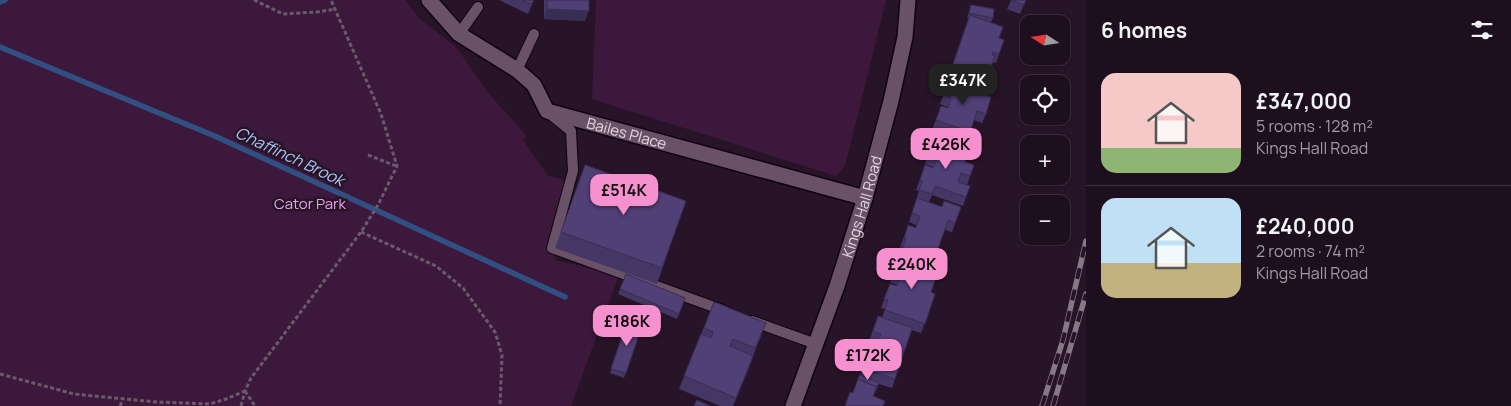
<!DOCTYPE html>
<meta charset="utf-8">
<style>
:root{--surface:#1e0f1e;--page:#2b1d2b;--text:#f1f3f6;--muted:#a19ca4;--line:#3c2f3c;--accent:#f690cf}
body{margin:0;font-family:Manrope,sans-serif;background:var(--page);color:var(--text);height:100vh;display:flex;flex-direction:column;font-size:19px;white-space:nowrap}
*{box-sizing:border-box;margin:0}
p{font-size:16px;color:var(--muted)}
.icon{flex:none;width:28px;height:28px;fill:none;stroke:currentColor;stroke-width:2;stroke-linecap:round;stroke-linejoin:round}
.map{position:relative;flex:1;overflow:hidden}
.sheet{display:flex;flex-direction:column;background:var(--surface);width:425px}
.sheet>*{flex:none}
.needle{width:32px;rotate:282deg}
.buttons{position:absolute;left:1020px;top:15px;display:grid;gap:10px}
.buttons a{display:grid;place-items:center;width:50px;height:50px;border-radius:10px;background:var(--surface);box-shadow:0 1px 4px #0004,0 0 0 1px var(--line);font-size:25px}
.price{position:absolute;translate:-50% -42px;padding:0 11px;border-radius:10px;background:var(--accent);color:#111;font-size:16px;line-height:32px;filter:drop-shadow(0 1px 2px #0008)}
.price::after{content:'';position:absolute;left:50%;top:30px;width:15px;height:11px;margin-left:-8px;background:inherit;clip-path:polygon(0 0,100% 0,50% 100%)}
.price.active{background:#222;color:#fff}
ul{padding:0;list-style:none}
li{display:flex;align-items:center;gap:15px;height:125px;padding:0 15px}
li+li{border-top:1px solid var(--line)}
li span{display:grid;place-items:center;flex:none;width:140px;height:100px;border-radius:15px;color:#555}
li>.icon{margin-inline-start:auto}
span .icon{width:60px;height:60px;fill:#fffc;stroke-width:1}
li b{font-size:21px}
h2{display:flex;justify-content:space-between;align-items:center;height:60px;padding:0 15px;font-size:21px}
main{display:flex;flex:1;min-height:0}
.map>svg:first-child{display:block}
.green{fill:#3d183d}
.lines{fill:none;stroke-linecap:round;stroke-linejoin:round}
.stream{stroke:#315081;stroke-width:5.5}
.service-casing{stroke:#100210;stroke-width:12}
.minor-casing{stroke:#100210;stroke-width:18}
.tertiary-casing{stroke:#100210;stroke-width:18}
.path{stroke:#6b5a6b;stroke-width:3;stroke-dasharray:4 2.5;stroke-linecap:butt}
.service{stroke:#695268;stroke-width:10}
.minor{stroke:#695268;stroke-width:15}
.tertiary{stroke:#695268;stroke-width:15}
.rail-casing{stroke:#887787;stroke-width:5.5}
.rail{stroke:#281428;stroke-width:4;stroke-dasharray:11;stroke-linecap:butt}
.wall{fill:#453765}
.shaded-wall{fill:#382d53}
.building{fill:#504076;stroke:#382d53}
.labels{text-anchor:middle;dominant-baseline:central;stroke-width:5;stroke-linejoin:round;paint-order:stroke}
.street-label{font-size:15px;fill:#e3d6e2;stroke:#281428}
.park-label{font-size:15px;fill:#e9a4e6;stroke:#281428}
.water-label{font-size:16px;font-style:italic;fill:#aac7f4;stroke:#281428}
</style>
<main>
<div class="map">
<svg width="1086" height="406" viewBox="0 0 1086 406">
<rect width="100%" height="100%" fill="#281428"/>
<!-- green -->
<path class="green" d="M 0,0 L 405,0 L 419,18 L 456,47 L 489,94 L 527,136 L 523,140 L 548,176 L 565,180 L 555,260 L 619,275 L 571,406 L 0,406 Z
M 596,0 L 886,0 L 845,166 L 836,176 L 592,99 Z"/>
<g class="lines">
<!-- stream -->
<path class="stream" d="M 0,2 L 5,0
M 0,47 L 217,137 L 565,297"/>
<!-- service casing -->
<g class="service-casing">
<path id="service" d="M 459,34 L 478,7
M 517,70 L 534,34
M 550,114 L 571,131 L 573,171 L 552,248 L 725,311
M 752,321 L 816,344"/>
</g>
<!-- minor casing -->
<g class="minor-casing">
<g id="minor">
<path id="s1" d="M 429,0 L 459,34 L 517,70 L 534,85 L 547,111 L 865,198"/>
</g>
</g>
<!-- tertiary casing -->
<g class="tertiary-casing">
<g id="tertiary">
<path id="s2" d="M 793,406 L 837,286 L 865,198 L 891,101 L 905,37 L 908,0"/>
</g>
</g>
<!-- path -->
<path class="path" d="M 254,0 L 283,14 L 317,12 L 336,9
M 368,155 L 396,166
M 361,232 L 436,266 L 463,288 L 495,332 L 502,355 L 500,406
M 0,374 L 74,394 L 156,402 L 210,404 L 226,399 L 245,391
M 245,391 L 255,406
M 120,406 L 123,399
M 241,406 L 245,391 L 251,378 L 361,232 L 378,205 L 397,166 L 381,114 L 331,0"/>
<!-- service -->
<use href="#service" class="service"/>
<!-- minor -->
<use href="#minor" class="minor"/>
<!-- tertiary -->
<use href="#tertiary" class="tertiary"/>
<!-- rail casing -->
<g class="rail-casing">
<path id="rail" d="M 1042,406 L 1063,340 L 1086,241
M 1053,406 L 1086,294"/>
</g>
<!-- rail -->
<use href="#rail" class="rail"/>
</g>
<!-- wall -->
<path class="wall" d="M 499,0 L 534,0 L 528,14 Z
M 544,0 L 589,0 L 585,21 L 544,19 Z
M 1011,0 L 1026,0 L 1020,14 L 1007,9 Z
M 971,5 L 993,18 L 991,22 L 999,38 L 1004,40 L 996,63 L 992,62 L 987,78 L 984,78 L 981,87 L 949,77 L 969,18 L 967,18 Z
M 949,80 L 983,94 L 986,114 L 982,123 L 974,120 L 967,142 L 932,130 L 941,106 L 948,108 L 948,107 L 940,104 Z
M 934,140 L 965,162 L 974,165 L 967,185 L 970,186 L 963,206 L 932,195 L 929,202 L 942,207 L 961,207 L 952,232 L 945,230 L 933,264 L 931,292 L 935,294 L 921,333 L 912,330 L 892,388 L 879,384 L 853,393 L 863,367 L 861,366 L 869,344 L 876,346 L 877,344 L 869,341 L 878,316 L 882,318 L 885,309 L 881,308 L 890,284 L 897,286 L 897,285 L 890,282 L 902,249 L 900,248 L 908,225 L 915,228 L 916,225 L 909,222 L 919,191 L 916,190 L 925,165 L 933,168 L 933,167 L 925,164 Z
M 585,165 L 686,201 L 657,284 L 555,248 Z
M 626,274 L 685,298 L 677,319 L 618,294 Z
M 714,302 L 761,336 L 733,406 L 720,406 L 679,389 Z
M 627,321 L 642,326 L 624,378 L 610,373 Z"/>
<!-- shaded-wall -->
<path class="shaded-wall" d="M 547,9 L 589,11 L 585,21 L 544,19 Z
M 753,356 L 749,369 L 733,406 L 736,398 Z"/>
<!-- building -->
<path class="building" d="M 522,0 L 533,0 L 531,4 Z
M 547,0 L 589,0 L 589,11 L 547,9 Z
M 1011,0 L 1026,0 L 1024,5 Z
M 971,5 L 994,9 L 993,18 L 969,13 Z
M 970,15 L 1003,27 L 999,38 L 1004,40 L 999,54 L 993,52 L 992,55 L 995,56 L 990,69 L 988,68 L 984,78 L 952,67 Z
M 949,80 L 984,92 L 983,94 L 991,97 L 986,114 L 977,111 L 970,132 L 936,120 L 941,106 L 948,108 L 950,102 L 951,97 L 944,95 Z
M 934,140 L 968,152 L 965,162 L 974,165 L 970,176 L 961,173 L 958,182 L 970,186 L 966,197 L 935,186 L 932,194 L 919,190 L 922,181 L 920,180 L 925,165 L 933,168 L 937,158 L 928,155 Z
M 585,165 L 686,201 L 662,268 L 561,232 Z
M 917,198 L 942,207 L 944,201 L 961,207 L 955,223 L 948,220 L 934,260 L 902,249 L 906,239 L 904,239 L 908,225 L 916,228 L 920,216 L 912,213 Z
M 899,257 L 924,266 L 925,261 L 940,266 L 931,292 L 935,294 L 925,324 L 885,310 L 888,300 L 884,299 L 890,284 L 897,286 L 900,275 L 893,273 Z
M 626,274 L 685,298 L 679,314 L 620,289 Z
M 714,302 L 766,323 L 755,348 L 733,339 L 730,346 L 753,356 L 736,398 L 684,376 L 701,334 L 711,338 L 713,332 L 704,328 Z
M 878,316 L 912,328 L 895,379 L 863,368 L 866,358 L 865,357 L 869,344 L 876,346 L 881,334 L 873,331 Z
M 627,321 L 642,326 L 626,373 L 611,369 Z
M 860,375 L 879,383 L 875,391 L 877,387 L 858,379 Z
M 858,379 L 877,387 L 873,396 L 885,401 L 883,406 L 845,406 L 850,392 L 853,393 Z
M 697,400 L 710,406 L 694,406 Z"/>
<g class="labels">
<!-- street labels -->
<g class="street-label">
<text stroke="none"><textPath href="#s1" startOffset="248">Bailes Place</textPath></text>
<text stroke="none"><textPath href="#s2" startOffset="211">Kings Hall Road</textPath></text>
</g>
<!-- park labels -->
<g class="park-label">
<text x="310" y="203">Cator Park</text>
</g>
<!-- water labels -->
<g class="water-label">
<text transform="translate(290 156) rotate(25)">Chaffinch Brook</text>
</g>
</g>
</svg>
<div class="buttons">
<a><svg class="needle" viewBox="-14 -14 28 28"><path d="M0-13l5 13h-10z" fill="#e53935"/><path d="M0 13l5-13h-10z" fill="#a19ca4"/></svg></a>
<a><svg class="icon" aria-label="locate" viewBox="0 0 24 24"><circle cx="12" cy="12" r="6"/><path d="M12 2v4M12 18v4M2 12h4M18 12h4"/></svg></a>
<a>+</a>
<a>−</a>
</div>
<b class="price active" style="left:963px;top:106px">£347K</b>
<b class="price" style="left:946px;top:170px">£426K</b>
<b class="price" style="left:624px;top:216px">£514K</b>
<b class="price" style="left:912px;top:290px">£240K</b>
<b class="price" style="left:627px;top:347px">£186K</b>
<b class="price" style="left:868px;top:381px">£172K</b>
</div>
<section class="sheet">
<h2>6 homes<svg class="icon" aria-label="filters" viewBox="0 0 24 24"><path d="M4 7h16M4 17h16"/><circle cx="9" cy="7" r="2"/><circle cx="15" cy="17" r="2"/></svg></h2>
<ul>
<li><span style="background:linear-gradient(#f6c9c9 75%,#8fb573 0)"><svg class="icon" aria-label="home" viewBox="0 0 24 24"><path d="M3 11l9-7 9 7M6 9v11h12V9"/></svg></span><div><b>£347,000</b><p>5 rooms · 128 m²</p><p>Kings Hall Road</p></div></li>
<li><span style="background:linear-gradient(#bfe0f5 65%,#c2b280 0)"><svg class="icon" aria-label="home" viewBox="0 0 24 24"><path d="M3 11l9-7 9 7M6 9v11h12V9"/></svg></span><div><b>£240,000</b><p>2 rooms · 74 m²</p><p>Kings Hall Road</p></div></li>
</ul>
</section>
</main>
